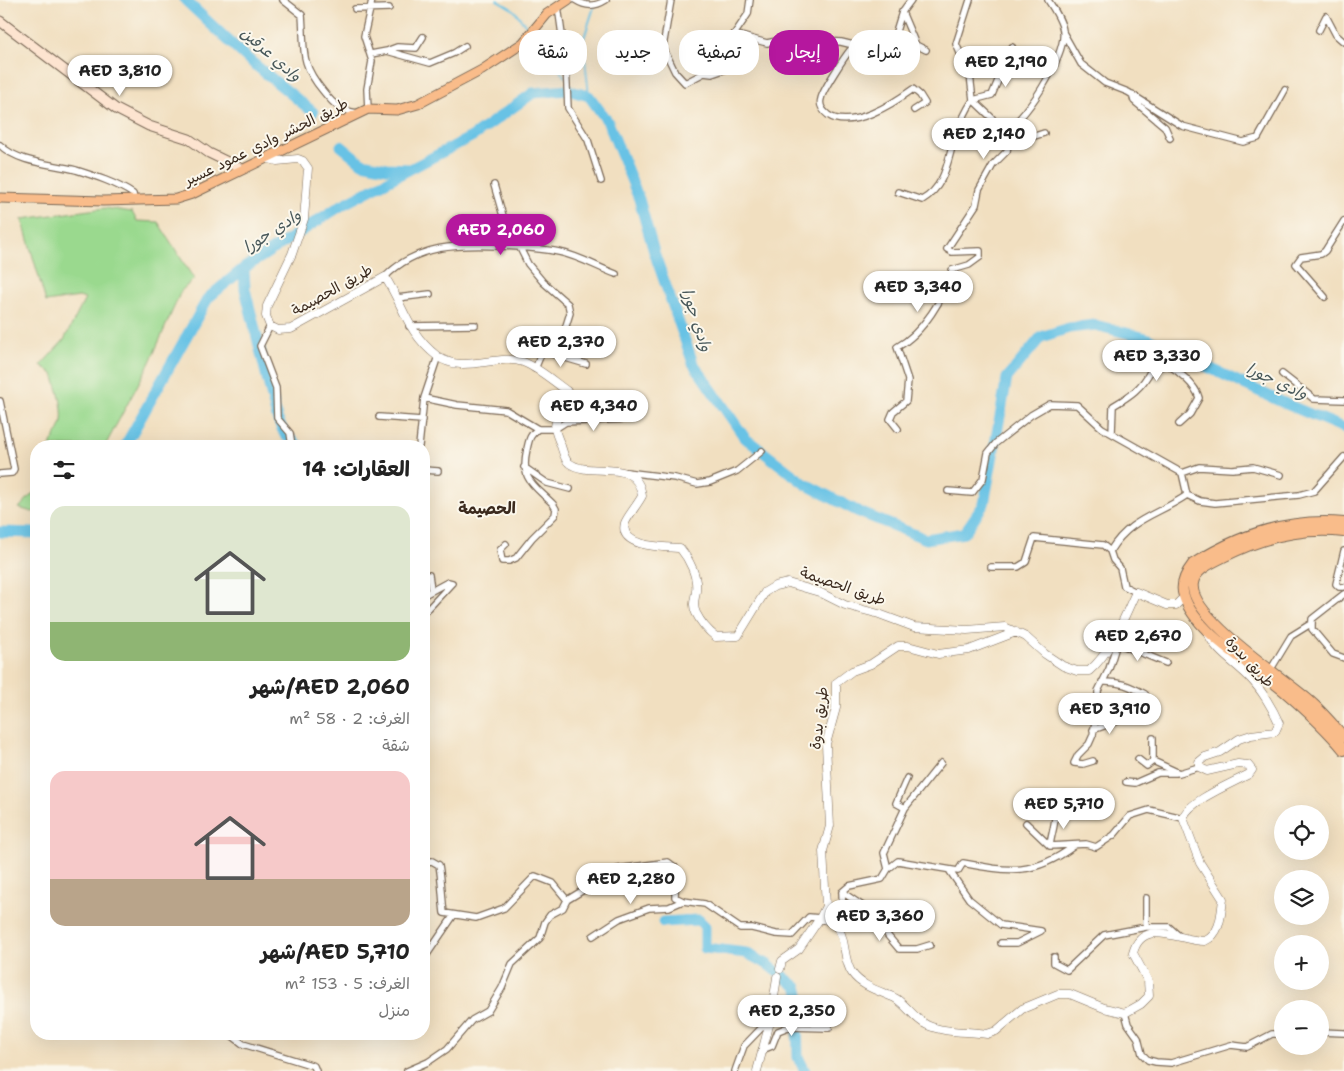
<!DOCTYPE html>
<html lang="ar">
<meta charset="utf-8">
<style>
:root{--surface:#fff;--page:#f2f2f2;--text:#222;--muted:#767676;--accent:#b5179e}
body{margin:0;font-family:"Shantell Sans","Playpen Sans Arabic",sans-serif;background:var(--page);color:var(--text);direction:rtl;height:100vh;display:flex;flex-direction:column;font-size:19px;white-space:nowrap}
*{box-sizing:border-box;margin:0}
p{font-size:16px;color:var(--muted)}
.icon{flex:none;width:28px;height:28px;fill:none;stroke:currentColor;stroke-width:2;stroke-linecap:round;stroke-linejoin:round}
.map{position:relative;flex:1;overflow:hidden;direction:ltr}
.side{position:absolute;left:30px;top:440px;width:400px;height:600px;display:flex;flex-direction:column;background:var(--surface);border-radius:20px;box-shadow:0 5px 20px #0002;direction:rtl}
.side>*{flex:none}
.top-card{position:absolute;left:445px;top:30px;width:475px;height:45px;direction:rtl;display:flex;gap:10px}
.controls{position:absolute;left:1274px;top:805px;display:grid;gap:10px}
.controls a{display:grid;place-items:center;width:55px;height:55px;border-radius:50%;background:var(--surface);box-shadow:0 5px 20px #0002;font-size:25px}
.price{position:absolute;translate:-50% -42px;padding:0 11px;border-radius:18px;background:#fff;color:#222;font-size:16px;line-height:32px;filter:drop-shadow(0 1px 2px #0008)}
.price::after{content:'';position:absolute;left:50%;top:30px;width:15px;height:11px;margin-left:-8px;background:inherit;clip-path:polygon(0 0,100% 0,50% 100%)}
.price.on{background:var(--accent);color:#fff}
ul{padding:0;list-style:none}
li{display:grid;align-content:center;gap:10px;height:265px;padding:0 20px}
li span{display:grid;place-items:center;height:155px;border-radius:15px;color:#555}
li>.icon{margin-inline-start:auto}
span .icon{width:90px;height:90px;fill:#fffc;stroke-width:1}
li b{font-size:21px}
h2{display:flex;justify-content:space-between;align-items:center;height:60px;padding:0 20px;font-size:21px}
.tag{padding:0 18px;border-radius:20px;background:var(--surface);box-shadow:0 5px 20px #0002;font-size:18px;line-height:45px}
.tag.on{background:var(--accent);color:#fff}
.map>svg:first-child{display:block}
.green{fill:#9ad98e;stroke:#6a8256}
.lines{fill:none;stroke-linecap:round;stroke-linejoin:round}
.stream{stroke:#67c2e5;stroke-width:2}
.river{stroke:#67c2e5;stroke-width:11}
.minor-casing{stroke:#7b6957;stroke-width:8}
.tertiary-casing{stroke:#7b6957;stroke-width:9}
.secondary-casing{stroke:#7b6957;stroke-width:11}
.primary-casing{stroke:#7b6957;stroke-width:11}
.trunk-casing{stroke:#7b6957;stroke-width:12}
.minor{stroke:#fff;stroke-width:5.5}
.tertiary{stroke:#fff;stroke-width:8}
.secondary{stroke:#fde4d0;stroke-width:9}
.primary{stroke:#f9bc8a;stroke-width:9}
.trunk{stroke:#f9bc8a;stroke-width:10}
.labels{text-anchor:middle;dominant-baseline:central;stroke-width:4;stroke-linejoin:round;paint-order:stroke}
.street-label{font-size:15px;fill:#3b2a1e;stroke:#fbf7ec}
.water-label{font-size:16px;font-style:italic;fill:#48585a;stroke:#fbf7ec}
.neighbourhood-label{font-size:16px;font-weight:bold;fill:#3b2a1e;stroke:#fbf7ec}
</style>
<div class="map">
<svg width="1344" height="1071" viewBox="0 0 1344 1071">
<rect width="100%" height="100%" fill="#fbf7ec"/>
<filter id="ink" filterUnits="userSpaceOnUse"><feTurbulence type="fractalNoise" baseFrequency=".02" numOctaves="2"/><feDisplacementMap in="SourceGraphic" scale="10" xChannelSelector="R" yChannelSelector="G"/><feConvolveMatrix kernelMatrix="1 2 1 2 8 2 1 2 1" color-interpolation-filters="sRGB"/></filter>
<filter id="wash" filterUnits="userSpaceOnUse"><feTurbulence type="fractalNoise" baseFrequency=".0096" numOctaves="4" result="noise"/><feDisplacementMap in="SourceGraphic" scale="20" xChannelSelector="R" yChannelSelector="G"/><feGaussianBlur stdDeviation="1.12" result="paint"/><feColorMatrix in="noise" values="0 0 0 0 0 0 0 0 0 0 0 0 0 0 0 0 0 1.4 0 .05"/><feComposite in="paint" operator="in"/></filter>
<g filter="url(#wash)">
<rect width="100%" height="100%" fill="#f1dfc0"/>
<!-- green -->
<path class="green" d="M 105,208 L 132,212 L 137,221 L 158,222 L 194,279 L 181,291 L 150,362 L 105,446 L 50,446 C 53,438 61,429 62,421 C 64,406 57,388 53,374 L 41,365 L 64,340 L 85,299 L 79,297 L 46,302 L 22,219 Z
M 36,490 L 36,511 L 32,512 L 19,508 Z"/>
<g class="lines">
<!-- stream -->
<path class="stream" d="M 497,0 L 514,10 L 528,28
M 534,38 L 565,77
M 569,83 L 576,93
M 589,96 L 583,41 L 594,7"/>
<!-- river -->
<path class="river" d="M 185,0 L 248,59 L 313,112
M 341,146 L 362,163 L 387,168 L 410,169
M 244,268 L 245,289 L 277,418 L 285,435 L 299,446
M 125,446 L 208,298 L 244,268 L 342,205 L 473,136 L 533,93 L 567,90 L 589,96 L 608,122 L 639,199 L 654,252 L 693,363 L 745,438 L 805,484 L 859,512 L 926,539 L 964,533 L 984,504 L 1007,378 L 1041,337 L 1069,328 L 1095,325 L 1146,338 L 1286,404 L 1344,428
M 0,532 L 36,533
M 663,922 L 699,920 L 705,927 L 705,948 L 746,953 L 767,964 L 797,987 L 800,997 L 797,1021 L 798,1057 L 805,1071"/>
</g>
</g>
<g filter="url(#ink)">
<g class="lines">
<!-- minor casing -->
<g class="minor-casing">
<path id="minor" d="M 283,0 L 302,15 C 305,50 299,62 323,91 C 335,106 339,110 358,113
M 575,0 C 586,7 595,7 606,0
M 671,0 L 663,47 L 675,72 L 685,83 L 704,73 L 712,74 L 738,65 L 737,58 L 731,48 L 731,39 L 748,14 L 750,0
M 970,0 L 956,44 L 970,75 L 973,100 L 992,118 L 1000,134 C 1023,126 1067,55 1063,31 C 1062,21 1054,9 1048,0
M 558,6 L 566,64 L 568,108 L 588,140 L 601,181
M 355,9 L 389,8
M 902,12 L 916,45 L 926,50
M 1319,30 L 1326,16 L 1336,35 L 1344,42
M 734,34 L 767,43 L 786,39 L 810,40 L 841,42 L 874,50 L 893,41 L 902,12 L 911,0
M 1064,34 L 1081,64 L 1105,83 L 1128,92 L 1182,126 L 1243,142 L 1258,138 L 1285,90
M 860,47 L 851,49 C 845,56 822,91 821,99 C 819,105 823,111 828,115 C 851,131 894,103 913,89 L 920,95 L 925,103 L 914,110
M 389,50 L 397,47 L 416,48 L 423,37
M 371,54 L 387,51 L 430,63 L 454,53 L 465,46
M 1132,94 L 1134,101 L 1165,127 L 1170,138
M 368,109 L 367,89 L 372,61 L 364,36 L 372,0
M 0,145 C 18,163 53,164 76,170 C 95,176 117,183 133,194 L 134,200
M 1008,145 L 1044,133
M 494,185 L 508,233 L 509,246
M 898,192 L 922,200 C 945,187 947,163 954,140 C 959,126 965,112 973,100 L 992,95 L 1012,47
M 519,246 L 528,264 L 543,282 L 568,304 L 570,313 L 565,329 L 550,339 L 544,347 L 535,369
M 385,277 C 417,244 459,244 502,246 C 521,247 540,248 559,252 C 579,256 597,267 616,274
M 1325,297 L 1296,264 L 1301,257 L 1321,254 L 1325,251 L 1344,221
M 397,298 L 430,294
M 270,326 L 260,346 L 276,388 L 277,418 L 290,433 L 292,446
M 409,326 L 475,325
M 542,351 L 586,364
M 438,356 L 424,398 L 457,405 L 506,410 L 538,429 L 555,429 L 566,422 L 627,419
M 1282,374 L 1314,399 L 1344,400
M 0,401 L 14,469 L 12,473 L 0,474
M 379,417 L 422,420
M 898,429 L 890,419 L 893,412 L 906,401 L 908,380 L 897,347 C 922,334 946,296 952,270 L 969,265 L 980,257 L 980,251 L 952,252 L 947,249 L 976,205 L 979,190 L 993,165 L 1007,151 L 1008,145 L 1000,134
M 1112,433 L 1113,406 C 1130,396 1142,388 1151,370 L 1167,364 C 1178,371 1196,385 1199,398 L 1190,414 L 1179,424
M 419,446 L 424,398
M 524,467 L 547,483 L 570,489
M 424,470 L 438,471
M 626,472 L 675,478 L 697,484 L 710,482 L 737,471 L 762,451
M 1182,473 L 1199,467 L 1232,469 L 1253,467 L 1281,475
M 948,491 L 972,493 L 983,479 L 988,453 L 996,443 L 1031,415 L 1050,404 L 1077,405 L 1102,428 L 1182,473 L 1187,495
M 1187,495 L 1200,501 L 1215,503 L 1299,495 L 1314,491 L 1344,457
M 506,544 L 500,550 L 502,561 L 509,561 L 516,558 L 532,538 L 555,515 L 556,509 L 553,504 C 533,484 520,480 527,449 C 529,440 530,434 538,429
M 1344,551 L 1336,584 L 1339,587 L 1344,587
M 991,567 L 1018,567 L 1026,562 L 1034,538 L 1103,545 L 1110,551
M 429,575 L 431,589
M 1136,592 L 1124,586 L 1120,568 L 1113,560 L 1110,551 C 1130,518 1158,515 1187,495
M 1344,594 L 1312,619 L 1312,629 L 1333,654 L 1344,658
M 424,595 L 448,582 L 452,583 L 426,611
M 1117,643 L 1166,663
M 1271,669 L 1291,636 L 1312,623
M 1102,682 C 1119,681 1130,686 1145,694
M 1093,730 L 1120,720
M 1153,738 L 1153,761 L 1179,773 L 1199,767
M 1138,759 L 1147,766 L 1153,761
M 1093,761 L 1083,764 L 1074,763 L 1078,755 L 1089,744 L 1093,735 L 1098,701 L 1098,691 L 1109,669 L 1117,643 L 1113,640
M 1126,782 L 1135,783 L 1158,773 L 1176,773
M 905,808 L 896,803 L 907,778
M 1026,823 L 1050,846 L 1086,844 L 1096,847 L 1114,835 L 1130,816 L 1149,810 L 1183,818
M 1050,846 C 1051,834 1056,824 1055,812
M 424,862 L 432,861 L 439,865 C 442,882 442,897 444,913 L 476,918 L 504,908 L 535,876 L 553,883 L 567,900
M 888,869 L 884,853 L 905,808 L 941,763
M 949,870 L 969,899 L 1001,925 L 1041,931 L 1017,943 L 1001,943
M 842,892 L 879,917 L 888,936 L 899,949 L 917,949 L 930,945
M 1146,898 L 1146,927 L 1169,927 L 1179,936
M 837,928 L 843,919 L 842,892 L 849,886 L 882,879 L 888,869 L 898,861 L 958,871 L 963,863 C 1009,872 1034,876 1074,846
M 593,936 L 619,919 L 649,908 L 669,907 L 683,901
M 1054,957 L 1054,963 L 1067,970 L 1104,935 L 1146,927
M 424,959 L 454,915
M 1125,1013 L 1128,1024 L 1138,1038 L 1142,1054 L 1148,1060 L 1156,1062 L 1171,1063 L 1231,1045 L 1247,1047 L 1272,1034 L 1282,1034
M 1320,1032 L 1344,1033
M 230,1034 L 243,1044 L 314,1066 L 316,1071
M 762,1050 L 772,1046 L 778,1031 L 788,1027 L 829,1028
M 407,1071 L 428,1062 L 447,1049 L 472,1020 L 488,1011 L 502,988 L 512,964 L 540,938 L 545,922 L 550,915 L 563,908 L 567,900 L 618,869 L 668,862 L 676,868 L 675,897 L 683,901 L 705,904 L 740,928 L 752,928 L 776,934 L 792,935 L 809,917 L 820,918
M 735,1071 L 744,1046 L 771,1018"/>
</g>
<!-- tertiary casing -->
<g class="tertiary-casing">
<path id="tertiary" d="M 265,158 L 277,161 L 298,159 L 303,161 L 308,168 L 304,219 L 292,254 L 267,306 L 266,316 L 270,326 L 278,330 L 291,329 L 385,277 C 404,306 407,333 437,356 C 462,375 498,353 523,362 C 539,368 554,382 567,391 C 567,405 556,414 555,427 C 555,433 559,440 561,446 C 563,451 564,459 569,463 C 590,479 637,455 642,496 C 638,504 627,517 625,523 C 618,548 666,547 680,548 C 689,559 698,576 696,591 C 695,599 692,605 696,613 C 701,623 707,630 716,637 L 738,636 L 765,592 L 775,586 L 788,583 L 819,592 L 845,605 L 879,614 L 914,627 L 967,630 L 1005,627 L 1026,637 L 1045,654 L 1063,666 L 1077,671 L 1089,671 C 1112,651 1123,619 1136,592 L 1167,605 L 1176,605 L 1184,597
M 820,918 L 826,906 L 823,851 L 830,826 L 826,744 L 836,708 L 836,683 L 852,671 L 871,664 L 898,646 L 908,646 L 938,654 L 969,650 L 1016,632
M 780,969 L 782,961 L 799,949 L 820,918 C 852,924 839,955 852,973 C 862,987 880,991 895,998 C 907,1005 913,1018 927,1025 C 944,1033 969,1031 987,1034 L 996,1031 L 1022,1009 L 1058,994 L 1070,994 L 1104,1008 L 1125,1013 L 1141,1004 L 1149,996 L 1148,981 L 1133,953 C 1143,916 1181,942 1205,941 C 1221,934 1221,914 1223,899 L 1200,863 L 1183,818 C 1188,801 1233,783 1249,774 L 1252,770 L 1248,765 L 1238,764 L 1207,771 L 1199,767 L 1199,762 L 1205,757 L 1220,752 L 1239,739 L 1251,735 L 1275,732 L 1279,723 C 1273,709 1261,689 1250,678 C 1235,662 1216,653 1208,633
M 757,1071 L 771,1018 L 777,977"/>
</g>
<!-- secondary casing -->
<g class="secondary-casing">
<path id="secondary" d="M 0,21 L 116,109 L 149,126 L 189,139 L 209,153 L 242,169"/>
</g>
<!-- primary casing -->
<g class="primary-casing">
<path id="primary" d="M 0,198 L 103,201 L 176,199 L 192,194 L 368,109 L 397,110 L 418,104 L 482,70 L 523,43 L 547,14 L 568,0"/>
</g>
<!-- trunk casing -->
<g class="trunk-casing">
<path id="trunk" d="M 1344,523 C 1290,518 1238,535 1193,564 C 1186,573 1180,585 1184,596 C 1195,633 1255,666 1284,691 C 1305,709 1326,728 1344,750
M 1344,532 C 1301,527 1262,537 1223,557 C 1212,563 1195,569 1193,583 C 1187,617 1289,681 1313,704 C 1324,714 1334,726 1344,737"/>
</g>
<!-- minor -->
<use href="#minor" class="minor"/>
<!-- tertiary -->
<use href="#tertiary" class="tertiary"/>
<!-- secondary -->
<use href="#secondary" class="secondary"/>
<!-- primary -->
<use href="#primary" class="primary"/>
<!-- trunk -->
<use href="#trunk" class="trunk"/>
</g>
</g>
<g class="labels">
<!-- street labels -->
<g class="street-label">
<text transform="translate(266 142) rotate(-26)">طريق الحشر وادي عمود عسير</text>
<text transform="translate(332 290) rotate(-29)">طريق الحصيمة</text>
<text transform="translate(843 586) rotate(19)">طريق الحصيمة</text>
<text transform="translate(1250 662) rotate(47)">طريق بدوة</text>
<text transform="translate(819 718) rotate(-83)">طريق بدوة</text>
</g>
<!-- water labels -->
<g class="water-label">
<text transform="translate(271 54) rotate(41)">وادي عرقين</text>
<text transform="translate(272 231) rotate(-33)">وادي جورا</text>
<text transform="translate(697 320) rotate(72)">وادي جورا</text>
<text transform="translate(1277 381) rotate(25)">وادي جورا</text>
</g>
<!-- neighbourhood labels -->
<g class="neighbourhood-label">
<text x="487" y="508">الحصيمة</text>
</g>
</g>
</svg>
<div class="controls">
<a><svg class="icon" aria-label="locate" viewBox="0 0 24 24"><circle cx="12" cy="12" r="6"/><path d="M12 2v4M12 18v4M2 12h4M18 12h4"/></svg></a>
<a><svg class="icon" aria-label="layers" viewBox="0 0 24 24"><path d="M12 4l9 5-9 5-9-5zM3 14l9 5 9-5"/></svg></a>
<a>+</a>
<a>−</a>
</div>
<b class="price" style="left:1006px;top:88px">AED 2,190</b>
<b class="price" style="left:120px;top:97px">AED 3,810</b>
<b class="price" style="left:984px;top:160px">AED 2,140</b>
<b class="price on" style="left:501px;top:256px">AED 2,060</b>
<b class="price" style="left:918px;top:313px">AED 3,340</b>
<b class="price" style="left:561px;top:368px">AED 2,370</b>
<b class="price" style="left:1157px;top:382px">AED 3,330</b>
<b class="price" style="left:594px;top:432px">AED 4,340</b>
<b class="price" style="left:1138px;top:662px">AED 2,670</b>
<b class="price" style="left:1110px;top:735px">AED 3,910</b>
<b class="price" style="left:1064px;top:830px">AED 5,710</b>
<b class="price" style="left:631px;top:905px">AED 2,280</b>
<b class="price" style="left:880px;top:942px">AED 3,360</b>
<b class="price" style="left:792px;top:1037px">AED 2,350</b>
<div class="top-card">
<a class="tag">شراء</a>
<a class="tag on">إيجار</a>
<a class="tag">تصفية</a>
<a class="tag">جديد</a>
<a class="tag">شقة</a>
</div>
<section class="side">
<h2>العقارات: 14<svg class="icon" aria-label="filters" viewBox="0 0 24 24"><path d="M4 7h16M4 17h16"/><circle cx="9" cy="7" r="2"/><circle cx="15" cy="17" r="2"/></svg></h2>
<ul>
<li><span style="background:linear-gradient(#dfe7d0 75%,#8fb573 0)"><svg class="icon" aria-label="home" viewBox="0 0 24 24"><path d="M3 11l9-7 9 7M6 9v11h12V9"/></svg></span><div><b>AED 2,060/شهر</b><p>الغرف: 2 · 58 m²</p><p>شقة</p></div></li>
<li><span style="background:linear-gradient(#f6c9c9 70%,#b9a48a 0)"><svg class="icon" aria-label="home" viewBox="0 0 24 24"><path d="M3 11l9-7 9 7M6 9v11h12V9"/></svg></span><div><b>AED 5,710/شهر</b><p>الغرف: 5 · 153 m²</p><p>منزل</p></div></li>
</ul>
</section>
</div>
